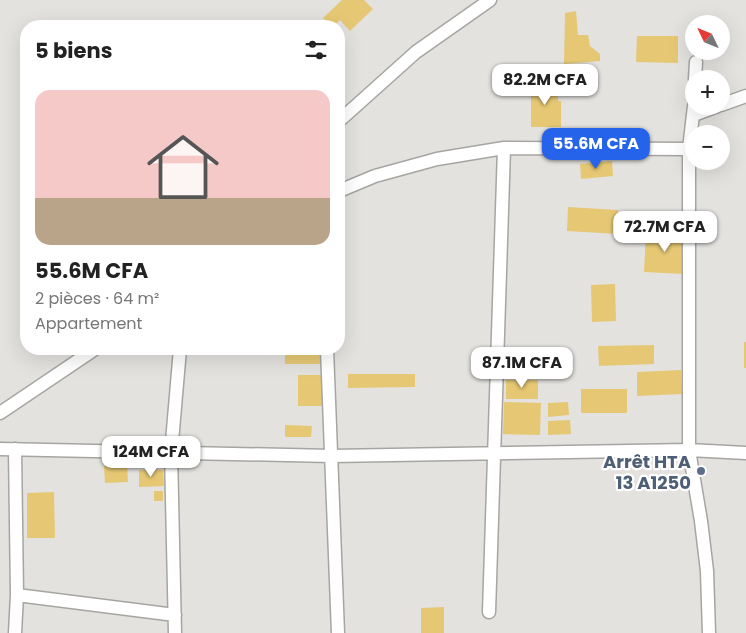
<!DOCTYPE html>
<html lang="fr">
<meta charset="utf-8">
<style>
:root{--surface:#fff;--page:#f6f6f6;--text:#222;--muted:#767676;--line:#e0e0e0;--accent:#2563eb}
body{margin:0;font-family:Poppins,sans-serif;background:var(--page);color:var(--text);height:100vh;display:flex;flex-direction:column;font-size:19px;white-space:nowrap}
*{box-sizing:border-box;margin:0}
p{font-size:16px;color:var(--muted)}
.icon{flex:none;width:28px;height:28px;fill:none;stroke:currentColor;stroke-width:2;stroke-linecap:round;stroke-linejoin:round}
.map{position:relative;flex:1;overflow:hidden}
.side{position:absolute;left:20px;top:20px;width:325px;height:335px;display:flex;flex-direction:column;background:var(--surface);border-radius:20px;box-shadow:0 5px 20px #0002}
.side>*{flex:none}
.needle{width:32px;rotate:313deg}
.fabs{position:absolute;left:685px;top:15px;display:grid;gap:10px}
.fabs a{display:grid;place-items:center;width:45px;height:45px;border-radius:50%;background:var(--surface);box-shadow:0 5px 20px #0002;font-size:25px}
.price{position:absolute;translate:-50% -42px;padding:0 11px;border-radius:10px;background:#fff;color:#222;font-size:16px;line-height:32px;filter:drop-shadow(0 1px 2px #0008)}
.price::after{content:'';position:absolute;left:50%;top:30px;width:15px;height:11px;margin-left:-8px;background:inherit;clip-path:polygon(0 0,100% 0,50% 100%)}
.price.selected{background:var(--accent);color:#fff}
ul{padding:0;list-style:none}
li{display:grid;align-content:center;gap:10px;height:265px;padding:0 15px}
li+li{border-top:1px solid var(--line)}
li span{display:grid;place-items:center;height:155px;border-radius:15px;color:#555}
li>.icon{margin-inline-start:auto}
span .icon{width:90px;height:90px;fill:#fffc;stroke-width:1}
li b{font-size:21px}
h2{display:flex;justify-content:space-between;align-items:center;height:60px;padding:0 15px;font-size:21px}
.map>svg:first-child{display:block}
.building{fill:#e6c874}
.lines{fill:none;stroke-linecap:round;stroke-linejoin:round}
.street-casing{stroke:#a6a5a2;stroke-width:15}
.street{stroke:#fff;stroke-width:12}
.service-dot{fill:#5c6f8a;stroke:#fff;stroke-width:2}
.labels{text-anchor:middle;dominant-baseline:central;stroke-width:4.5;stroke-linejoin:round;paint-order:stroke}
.service-label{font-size:18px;font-weight:bold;fill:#4e5e75;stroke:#fff;text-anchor:end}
</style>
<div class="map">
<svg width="746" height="633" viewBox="0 0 746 633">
<rect width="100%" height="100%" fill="#e3e2df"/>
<!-- building -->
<path class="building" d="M 342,0 L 364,0 L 373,9 L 350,31 L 340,20 L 334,26 L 331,26 L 323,18 Z
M 576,11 L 578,35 L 588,35 L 590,46 L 600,54 L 600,61 L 564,64 L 565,13 Z
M 637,36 L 678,36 L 678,63 L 636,62 Z
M 531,83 L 558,83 L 558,101 L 561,101 L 561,127 L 531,127 Z
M 612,161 L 613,176 L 581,179 L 580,164 Z
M 568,207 L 618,210 L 617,234 L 567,231 Z
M 646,233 L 685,234 L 683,274 L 644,272 Z
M 615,284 L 616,321 L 592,322 L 591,285 Z
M 744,342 L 746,342 L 746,368 L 744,368 Z
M 654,345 L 654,364 L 599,366 L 598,346 Z
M 285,349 L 320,349 L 320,364 L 285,364 Z
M 681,370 L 682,394 L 637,396 L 637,372 Z
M 348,374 L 415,374 L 415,387 L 348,388 Z
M 298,375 L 322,375 L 322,406 L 298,406 Z
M 506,380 L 538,380 L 538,399 L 506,399 Z
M 581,389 L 627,389 L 627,413 L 581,413 Z
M 504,402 L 541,403 L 540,435 L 503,434 Z
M 568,402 L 569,415 L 548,417 L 548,403 Z
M 570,420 L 571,434 L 548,435 L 548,421 Z
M 285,425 L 312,426 L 311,437 L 285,437 Z
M 127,464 L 128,482 L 105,483 L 104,466 Z
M 139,470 L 163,470 L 164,486 L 139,487 Z
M 154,491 L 163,491 L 163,501 L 154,501 Z
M 54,492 L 55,538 L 27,538 L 27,493 Z
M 444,607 L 444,633 L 421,633 L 421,608 Z"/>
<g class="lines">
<!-- street casing -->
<g class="street-casing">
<path id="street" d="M 695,79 L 696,62
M 721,105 L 746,96
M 694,106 L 689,149 L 689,450 L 701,521 L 707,571 L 709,633
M 694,115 L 718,106
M 339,121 L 416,52 L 490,0
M 339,191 L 375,176 L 437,159 L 504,148 L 689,149
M 327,349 L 338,633
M 0,413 L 95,349
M 0,449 L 332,456 L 689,450 L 746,453
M 17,595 L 175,615
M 489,612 L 504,148
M 15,633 L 17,595 L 15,449
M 175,633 L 171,453 L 180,349"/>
</g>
<!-- street -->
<use href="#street" class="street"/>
</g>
<!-- markers -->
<circle class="service-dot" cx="701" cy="471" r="5"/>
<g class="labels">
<!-- service labels -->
<g class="service-label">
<text x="691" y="461">Arrêt HTA<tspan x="691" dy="21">13 A1250</tspan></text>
</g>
</g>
</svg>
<div class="fabs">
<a><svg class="needle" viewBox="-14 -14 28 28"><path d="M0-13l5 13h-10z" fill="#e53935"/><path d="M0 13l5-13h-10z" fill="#767676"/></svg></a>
<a>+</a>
<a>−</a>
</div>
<b class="price" style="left:545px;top:106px">82.2M CFA</b>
<b class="price selected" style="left:596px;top:170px">55.6M CFA</b>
<b class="price" style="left:665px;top:253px">72.7M CFA</b>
<b class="price" style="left:522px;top:389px">87.1M CFA</b>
<b class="price" style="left:151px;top:478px">124M CFA</b>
<section class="side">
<h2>5 biens<svg class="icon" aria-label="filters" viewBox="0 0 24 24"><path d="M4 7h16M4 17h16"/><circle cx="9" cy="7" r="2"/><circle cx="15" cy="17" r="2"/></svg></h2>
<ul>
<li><span style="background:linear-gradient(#f6c9c9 70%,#b9a48a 0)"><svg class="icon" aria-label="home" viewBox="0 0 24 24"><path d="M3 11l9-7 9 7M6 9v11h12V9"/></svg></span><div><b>55.6M CFA</b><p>2 pièces · 64 m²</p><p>Appartement</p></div></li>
</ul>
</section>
</div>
